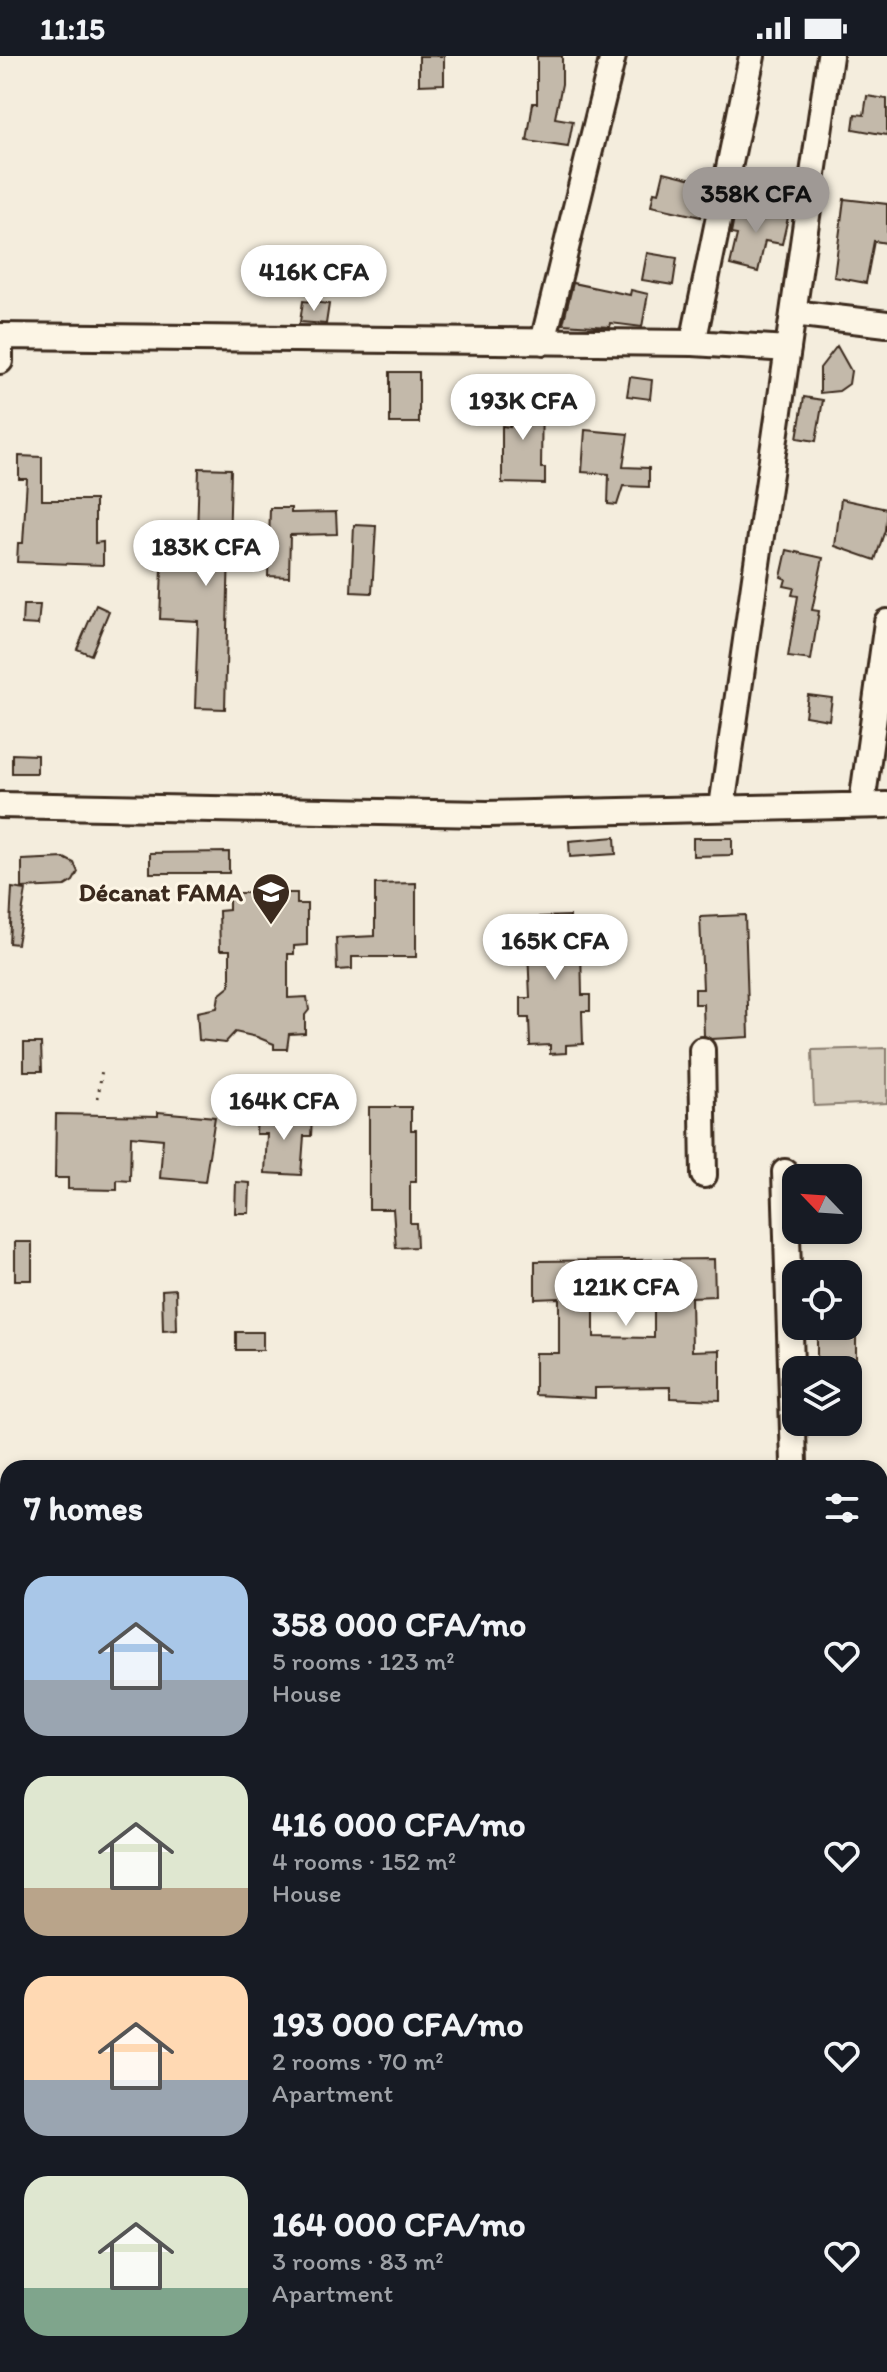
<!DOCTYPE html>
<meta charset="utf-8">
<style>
:root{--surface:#171b24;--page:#242831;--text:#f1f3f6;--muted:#9ea1a6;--accent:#9f9995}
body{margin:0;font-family:Itim,sans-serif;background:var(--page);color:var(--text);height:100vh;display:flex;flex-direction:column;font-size:30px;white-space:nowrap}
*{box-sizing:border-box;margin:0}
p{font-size:26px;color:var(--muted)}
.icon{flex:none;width:44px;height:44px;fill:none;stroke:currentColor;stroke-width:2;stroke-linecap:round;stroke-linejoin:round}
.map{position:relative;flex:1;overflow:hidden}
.sheet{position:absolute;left:0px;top:1404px;width:888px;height:912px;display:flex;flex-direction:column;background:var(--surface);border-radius:24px 24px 0 0;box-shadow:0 4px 12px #0003}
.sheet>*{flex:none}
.needle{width:52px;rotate:295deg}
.buttons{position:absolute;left:782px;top:1108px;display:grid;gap:16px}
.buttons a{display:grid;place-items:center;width:80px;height:80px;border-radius:16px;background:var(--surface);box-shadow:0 4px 12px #0003;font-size:40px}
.price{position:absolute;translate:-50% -68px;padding:0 18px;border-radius:28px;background:#fff;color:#222;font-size:26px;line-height:52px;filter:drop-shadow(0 2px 4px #0008)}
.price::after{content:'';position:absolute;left:50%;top:48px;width:24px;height:18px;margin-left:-12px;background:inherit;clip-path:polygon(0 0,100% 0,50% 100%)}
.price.on{background:var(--accent);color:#111}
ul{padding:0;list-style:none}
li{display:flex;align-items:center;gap:24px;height:200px;padding:0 24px}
li span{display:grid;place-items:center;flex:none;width:224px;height:160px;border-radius:24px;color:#555}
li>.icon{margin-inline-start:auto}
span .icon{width:96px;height:96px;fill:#fffc;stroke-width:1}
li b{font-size:34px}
h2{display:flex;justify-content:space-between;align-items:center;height:96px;padding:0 24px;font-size:34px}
.status{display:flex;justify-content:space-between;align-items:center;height:56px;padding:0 40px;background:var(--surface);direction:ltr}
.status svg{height:22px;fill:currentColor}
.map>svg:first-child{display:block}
.green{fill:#d6cdbd;stroke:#887c6e;stroke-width:2}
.building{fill:#c3b9aa;stroke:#3b2a1e;stroke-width:2;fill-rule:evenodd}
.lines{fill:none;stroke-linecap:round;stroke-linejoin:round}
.minor-casing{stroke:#3b2a1e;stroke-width:30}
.path{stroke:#3b2a1e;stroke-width:3;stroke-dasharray:2 6;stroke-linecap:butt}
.minor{stroke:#fcf5e5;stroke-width:24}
.labels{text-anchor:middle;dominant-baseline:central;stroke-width:6;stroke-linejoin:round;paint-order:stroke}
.poi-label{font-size:26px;font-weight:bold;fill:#3b2a1e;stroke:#fcf5e5;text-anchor:end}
</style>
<div class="status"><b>11:15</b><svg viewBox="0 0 49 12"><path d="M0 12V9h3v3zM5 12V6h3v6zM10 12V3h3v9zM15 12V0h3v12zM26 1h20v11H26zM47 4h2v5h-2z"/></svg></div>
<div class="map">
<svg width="887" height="2316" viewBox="0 0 887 2316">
<rect width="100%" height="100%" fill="#f4eddd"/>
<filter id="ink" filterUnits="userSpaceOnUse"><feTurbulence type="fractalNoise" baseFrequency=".0125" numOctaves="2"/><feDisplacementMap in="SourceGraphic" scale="16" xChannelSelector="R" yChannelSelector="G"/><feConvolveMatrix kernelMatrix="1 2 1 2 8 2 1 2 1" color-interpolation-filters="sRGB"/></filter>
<g filter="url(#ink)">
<!-- green -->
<path class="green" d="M 887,992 L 887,1047 L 814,1050 L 812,994 Z"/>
<!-- building -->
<path class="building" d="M 419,0 L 444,0 L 444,28 L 419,29 Z
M 537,0 L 562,0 L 562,28 L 555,62 L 573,65 L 568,91 L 527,85 L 533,47 L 537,47 Z
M 867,40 L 887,43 L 887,79 L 853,73 L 855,58 L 864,59 Z
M 664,116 L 709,127 L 701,161 L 651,150 L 654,136 L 659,137 Z
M 844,143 L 887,148 L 887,187 L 874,185 L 866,227 L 834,221 Z
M 753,150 L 789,157 L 782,188 L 765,185 L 758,216 L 730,209 L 737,179 L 731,178 L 736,152 L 752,156 Z
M 647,197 L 677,202 L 673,229 L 642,224 Z
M 573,227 L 630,239 L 631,234 L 648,238 L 642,271 L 611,267 L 610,271 L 563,268 Z
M 303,245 L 329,248 L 326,268 L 300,266 Z
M 837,290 L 851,315 L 849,328 L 839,335 L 820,337 L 820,312 Z
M 390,316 L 419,316 L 419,367 L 390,367 Z
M 630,321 L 652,324 L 650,343 L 627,340 Z
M 542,339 L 541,412 L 545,412 L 545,428 L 502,427 L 502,370 L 510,371 L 509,340 Z
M 804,341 L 823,344 L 816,385 L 797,382 Z
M 585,374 L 628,378 L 623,411 L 649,412 L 649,431 L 623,430 L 617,449 L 608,448 L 609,418 L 582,416 Z
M 19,400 L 42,401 L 42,444 L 95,444 L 95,487 L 103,486 L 103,509 L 17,506 L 18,487 L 23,487 L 27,423 L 19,423 Z
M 199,412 L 231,413 L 225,653 L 195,652 L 198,565 L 160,563 L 162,512 L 196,513 Z
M 841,443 L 887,453 L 885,474 L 875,504 L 835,490 Z
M 270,452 L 291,452 L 291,457 L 336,456 L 337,478 L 290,479 L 289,521 L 268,520 Z
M 354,469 L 376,470 L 372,537 L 351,536 Z
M 787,494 L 823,502 L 812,554 L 819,555 L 811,604 L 788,601 L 798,540 L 792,539 L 794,532 L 784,530 L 786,523 L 781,521 Z
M 23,549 L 40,549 L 38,569 L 22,568 Z
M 96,549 L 109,555 L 91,599 L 77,593 Z
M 808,639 L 832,642 L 829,664 L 805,660 Z
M 12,698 L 37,699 L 37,717 L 12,717 Z
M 615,781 L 616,798 L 570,801 L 569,785 Z
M 693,782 L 732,782 L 732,799 L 693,800 Z
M 229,796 L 229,817 L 150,817 L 150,797 Z
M 64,802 L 74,807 L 78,816 L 73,825 L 65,830 L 22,832 L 22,804 Z
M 416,827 L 416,901 L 352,901 L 352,913 L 337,914 L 336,882 L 375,880 L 375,828 Z
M 12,832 L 26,834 L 17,888 L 9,887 Z
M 229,837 L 297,837 L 297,848 L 307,848 L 307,889 L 294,890 L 294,898 L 288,898 L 288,942 L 307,941 L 309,954 L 305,959 L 305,977 L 289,978 L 287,993 L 274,993 L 274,988 L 257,981 L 235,976 L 225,987 L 199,984 L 197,956 L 217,952 L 219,939 L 230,930 L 230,894 L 220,894 L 219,855 L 229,854 Z
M 745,859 L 749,981 L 711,983 L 704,980 L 703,948 L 695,948 L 695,933 L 703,933 L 700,861 Z
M 570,860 L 570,870 L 592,869 L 593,890 L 581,890 L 582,939 L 590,939 L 590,955 L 582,955 L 583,988 L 566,989 L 566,997 L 550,998 L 550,989 L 530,990 L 529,962 L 521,962 L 521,942 L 530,942 L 528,894 L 518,894 L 518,872 L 540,871 L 540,861 Z
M 24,987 L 41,987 L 42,1015 L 24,1015 Z
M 369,1051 L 411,1051 L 411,1074 L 416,1074 L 416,1126 L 410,1126 L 410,1167 L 416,1167 L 417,1191 L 396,1192 L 393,1153 L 369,1153 Z
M 158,1056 L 215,1061 L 205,1126 L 160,1122 L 163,1083 L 131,1080 L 130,1125 L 117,1124 L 117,1134 L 68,1133 L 68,1122 L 55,1122 L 56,1058 L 158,1060 Z
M 257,1059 L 312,1062 L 311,1080 L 304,1080 L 301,1119 L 265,1117 L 267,1078 L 256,1078 Z
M 236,1126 L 250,1127 L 249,1157 L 235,1157 Z
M 15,1186 L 32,1186 L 32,1224 L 15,1224 Z
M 714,1203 L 715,1240 L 691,1241 L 692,1295 L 720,1294 L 720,1344 L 670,1342 L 670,1331 L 595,1332 L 595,1342 L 535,1339 L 535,1297 L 559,1297 L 559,1242 L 535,1243 L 535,1205 ZM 594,1243 L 654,1243 L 654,1282 L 594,1281 Z
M 176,1233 L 177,1274 L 163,1275 L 162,1234 Z
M 817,1270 L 856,1270 L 856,1314 L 817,1314 Z
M 236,1276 L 263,1276 L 263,1294 L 236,1294 Z"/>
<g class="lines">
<!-- minor casing -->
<g class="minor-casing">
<path id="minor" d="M 793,257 L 887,268
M 0,280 L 693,287 L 788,293
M 543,286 L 613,0
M 693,287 L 752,0
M 0,305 L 0,280
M 862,748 L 887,566
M 0,749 L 487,758 L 887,749
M 722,751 L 830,0
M 702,994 L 704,1119
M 785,1116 L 794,1407
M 880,1466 L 887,1465
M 0,1469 L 8,1469
M 880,1658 L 887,1657
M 880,1911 L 887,1912
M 880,2150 L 887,2150
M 728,2316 L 728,2308"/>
</g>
<!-- path -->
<path class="path" d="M 98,1042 L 102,1013"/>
<!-- minor -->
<use href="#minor" class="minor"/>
</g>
</g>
<!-- icons -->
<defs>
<g id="university-pin" transform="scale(2)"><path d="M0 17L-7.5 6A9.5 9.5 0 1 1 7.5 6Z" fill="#3b2a1e" stroke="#fcf5e5"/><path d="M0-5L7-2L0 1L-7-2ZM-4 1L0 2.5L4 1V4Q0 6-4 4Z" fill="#fff"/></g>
</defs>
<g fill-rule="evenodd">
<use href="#university-pin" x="271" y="836"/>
</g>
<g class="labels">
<!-- poi labels -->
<g class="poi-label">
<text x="243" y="836">Décanat FAMA</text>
</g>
</g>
</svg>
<div class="buttons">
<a><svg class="needle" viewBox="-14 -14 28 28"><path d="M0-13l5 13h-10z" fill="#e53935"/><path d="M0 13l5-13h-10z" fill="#9ea1a6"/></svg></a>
<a><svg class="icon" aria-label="locate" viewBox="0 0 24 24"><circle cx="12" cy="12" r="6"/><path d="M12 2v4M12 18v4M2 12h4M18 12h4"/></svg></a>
<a><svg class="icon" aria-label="layers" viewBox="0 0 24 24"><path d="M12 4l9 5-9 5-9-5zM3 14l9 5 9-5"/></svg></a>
</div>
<b class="price on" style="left:756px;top:179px">358K CFA</b>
<b class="price" style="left:314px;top:257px">416K CFA</b>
<b class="price" style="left:523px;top:386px">193K CFA</b>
<b class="price" style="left:206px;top:532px">183K CFA</b>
<b class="price" style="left:555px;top:926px">165K CFA</b>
<b class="price" style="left:284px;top:1086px">164K CFA</b>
<b class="price" style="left:626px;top:1272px">121K CFA</b>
<section class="sheet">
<h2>7 homes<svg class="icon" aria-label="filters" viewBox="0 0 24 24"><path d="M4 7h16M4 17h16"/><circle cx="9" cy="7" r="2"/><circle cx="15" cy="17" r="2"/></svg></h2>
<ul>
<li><span style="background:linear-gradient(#a9c7e8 65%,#9aa5b1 0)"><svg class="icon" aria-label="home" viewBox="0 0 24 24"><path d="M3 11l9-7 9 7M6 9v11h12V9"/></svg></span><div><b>358 000 CFA/mo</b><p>5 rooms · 123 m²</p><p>House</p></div><svg class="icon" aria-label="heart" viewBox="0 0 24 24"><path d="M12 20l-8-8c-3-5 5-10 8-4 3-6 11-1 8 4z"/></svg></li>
<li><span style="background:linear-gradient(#dfe7d0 70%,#b9a48a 0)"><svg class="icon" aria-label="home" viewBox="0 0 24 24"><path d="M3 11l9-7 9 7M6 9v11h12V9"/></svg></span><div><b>416 000 CFA/mo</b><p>4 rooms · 152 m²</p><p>House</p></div><svg class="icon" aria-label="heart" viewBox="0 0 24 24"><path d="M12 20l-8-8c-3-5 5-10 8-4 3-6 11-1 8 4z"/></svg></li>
<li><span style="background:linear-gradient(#ffd9b3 65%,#9aa5b1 0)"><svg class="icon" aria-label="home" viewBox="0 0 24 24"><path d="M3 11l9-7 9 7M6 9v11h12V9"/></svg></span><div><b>193 000 CFA/mo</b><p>2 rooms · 70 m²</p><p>Apartment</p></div><svg class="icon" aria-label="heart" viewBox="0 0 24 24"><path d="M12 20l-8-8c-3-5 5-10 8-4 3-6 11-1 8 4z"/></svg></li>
<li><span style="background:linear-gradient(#dfe7d0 70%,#7fa58c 0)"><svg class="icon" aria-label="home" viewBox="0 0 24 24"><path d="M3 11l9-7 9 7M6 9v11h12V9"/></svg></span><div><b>164 000 CFA/mo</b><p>3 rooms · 83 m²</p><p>Apartment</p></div><svg class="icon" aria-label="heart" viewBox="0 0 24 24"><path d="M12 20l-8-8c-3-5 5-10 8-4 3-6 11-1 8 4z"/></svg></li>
</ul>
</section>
</div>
